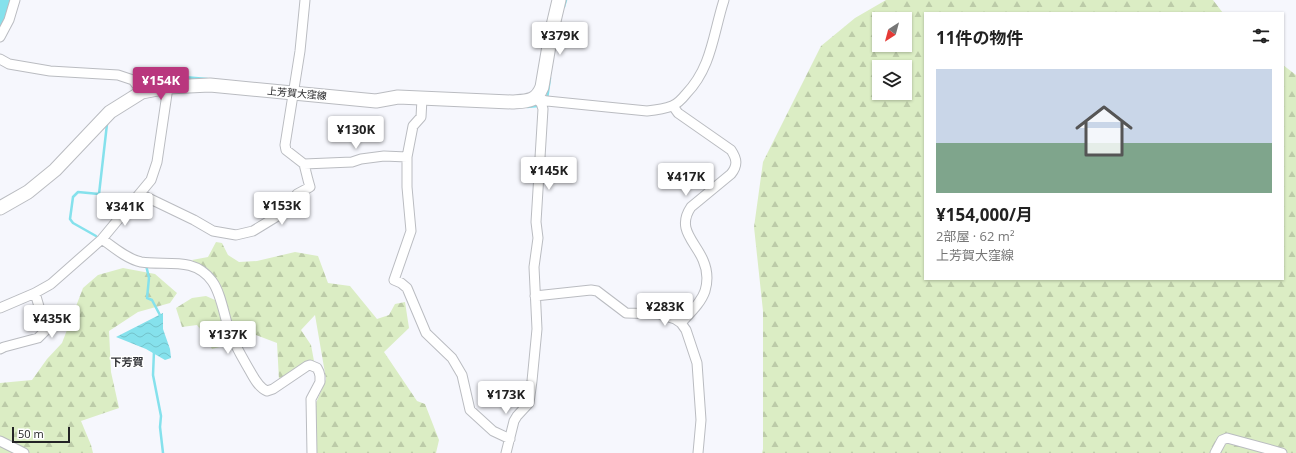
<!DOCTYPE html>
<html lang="ja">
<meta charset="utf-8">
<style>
:root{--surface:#fff;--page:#f2f2f2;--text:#222;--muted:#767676;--line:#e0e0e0;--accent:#b9377e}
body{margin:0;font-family:"Open Sans","Noto Sans JP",sans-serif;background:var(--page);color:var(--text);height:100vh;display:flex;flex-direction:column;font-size:15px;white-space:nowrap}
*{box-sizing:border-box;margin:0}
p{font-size:13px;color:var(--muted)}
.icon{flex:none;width:22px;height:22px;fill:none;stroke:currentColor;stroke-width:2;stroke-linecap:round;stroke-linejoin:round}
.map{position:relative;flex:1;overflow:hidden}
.sheet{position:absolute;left:924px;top:12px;width:360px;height:268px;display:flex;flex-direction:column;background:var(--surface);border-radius:0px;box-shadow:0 1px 3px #0004}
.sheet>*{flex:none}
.needle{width:26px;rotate:216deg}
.controls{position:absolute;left:872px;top:12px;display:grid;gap:8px}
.controls a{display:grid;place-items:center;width:40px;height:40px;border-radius:0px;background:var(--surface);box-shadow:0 1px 3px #0004;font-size:20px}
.scale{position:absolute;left:12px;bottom:10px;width:58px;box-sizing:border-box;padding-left:4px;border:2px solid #232325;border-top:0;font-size:11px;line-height:14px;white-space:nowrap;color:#232325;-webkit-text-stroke:3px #fff;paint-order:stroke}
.price{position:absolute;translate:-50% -34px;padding:0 9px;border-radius:4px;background:#fff;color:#222;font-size:13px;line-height:26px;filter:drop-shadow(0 1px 2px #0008)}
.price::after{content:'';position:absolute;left:50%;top:24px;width:12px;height:9px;margin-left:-6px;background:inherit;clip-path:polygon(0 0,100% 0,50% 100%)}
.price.selected{background:var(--accent);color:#fff}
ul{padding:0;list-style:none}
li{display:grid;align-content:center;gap:8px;height:212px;padding:0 12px}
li+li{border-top:1px solid var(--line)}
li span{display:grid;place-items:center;height:124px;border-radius:0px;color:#555}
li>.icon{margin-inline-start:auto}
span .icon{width:72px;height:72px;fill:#fffc;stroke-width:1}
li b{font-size:17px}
h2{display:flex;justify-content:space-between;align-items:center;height:48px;padding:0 12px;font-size:17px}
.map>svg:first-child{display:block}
.forest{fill:url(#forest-firs);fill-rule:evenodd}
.water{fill:url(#water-waves)}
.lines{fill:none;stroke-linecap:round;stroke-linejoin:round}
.stream{stroke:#85e1ec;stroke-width:2.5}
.river{stroke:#85e1ec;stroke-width:14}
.street-casing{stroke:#babcc1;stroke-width:11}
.secondary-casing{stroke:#babcc1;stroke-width:15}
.street{stroke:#fff;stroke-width:9}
.secondary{stroke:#fff;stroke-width:13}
.labels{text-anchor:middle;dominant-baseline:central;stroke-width:3;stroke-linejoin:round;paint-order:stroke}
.street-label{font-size:10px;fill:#232325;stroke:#fff}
.neighbourhood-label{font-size:11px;font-weight:bold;fill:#313236;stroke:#fff}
</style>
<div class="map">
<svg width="1296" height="453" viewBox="0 0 1296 453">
<defs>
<pattern id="forest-firs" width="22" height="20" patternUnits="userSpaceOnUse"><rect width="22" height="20" fill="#dbedc4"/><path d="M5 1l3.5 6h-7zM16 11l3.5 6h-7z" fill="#bccba8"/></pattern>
<pattern id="water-waves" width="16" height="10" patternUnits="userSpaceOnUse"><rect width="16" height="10" fill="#85e1ec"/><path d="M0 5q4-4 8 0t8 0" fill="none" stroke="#73c1ca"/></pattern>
</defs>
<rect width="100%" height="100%" fill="#f6f7fd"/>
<!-- forest -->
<path class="forest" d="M 886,0 L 1213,0 L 1223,13 L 925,13 L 925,279 L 1283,279 L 1283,65 L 1296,75 L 1296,453 L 762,453 L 763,449 L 763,311 L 754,227 L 763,162 L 821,46 L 855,18 ZM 879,19 L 905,19 L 905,45 L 879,45 ZM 879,67 L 905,67 L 905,93 L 879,93 Z
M 216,242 L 222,243 L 228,255 L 239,262 L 257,261 L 295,252 L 318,256 L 328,283 L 350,286 L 377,319 L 389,315 L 395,304 L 405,302 L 409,328 L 384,352 L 417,401 L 425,404 L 439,440 L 436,453 L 315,453 L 316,403 L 326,379 L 315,315 L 301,330 L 311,345 L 314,361 L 308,360 L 279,380 L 277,343 L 256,335 L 229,319 L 221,292 L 220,284 L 210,272 L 192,260 L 208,257 Z
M 123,268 L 155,274 L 177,293 L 170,303 L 138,312 L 109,331 L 111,372 L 119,408 L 81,421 L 91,445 L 93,453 L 0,453 L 0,383 L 32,380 L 47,359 L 62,343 L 83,288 L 98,275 Z
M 206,296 L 215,300 L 231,344 L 212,349 L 204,334 L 197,325 L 182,327 L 176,308 L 192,298 Z"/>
<!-- water -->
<path class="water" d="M 163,313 L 163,329 L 170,349 L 171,358 L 165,360 L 146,349 L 116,337 Z"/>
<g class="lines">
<!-- stream -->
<path class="stream" d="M 564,7 L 566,0
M 172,76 L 207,79
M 547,99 L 550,78
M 527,107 L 538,106
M 96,236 L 73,223 L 70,219 L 73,197 L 78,192 L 99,194 L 107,124
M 146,265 L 149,278 L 147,298 L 152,300 L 161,317
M 154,351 L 153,375 L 161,416 L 160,427 L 163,453"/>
<!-- river -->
<path class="river" d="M 0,19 L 7,0"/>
<!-- street casing -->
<g class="street-casing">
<path id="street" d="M 0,37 L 9,20 L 15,0
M 0,59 L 9,64 L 50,71 L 118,75 L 133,80 L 142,92
M 535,98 L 547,101 L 647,111 C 656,110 664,109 672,106 C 677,104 682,99 686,94 C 712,67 713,34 724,0
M 422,99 L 421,117 L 413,126 L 407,157 L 407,187 L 411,231 L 394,280 L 401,283 L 407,288 L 426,333 L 452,358 L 462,375 L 470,410 L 493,431 L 510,439
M 673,106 L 678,113 L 731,150 C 737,159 738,165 731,174 L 691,207 C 676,229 695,241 703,260 C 707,269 708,281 705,291 C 701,303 690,313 681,323
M 304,164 L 352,162 L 361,159 L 384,156 L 407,157
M 140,194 L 194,220 L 213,231 L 236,235 L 253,231 L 289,209 L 297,194 L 310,187 L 308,180 L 304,164 L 286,150 L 285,145 L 300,51 L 305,0
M 102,239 C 113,247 127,259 141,262 C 166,266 194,256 212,281 C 221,293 224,315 229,330 C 234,344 242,357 250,371 C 254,378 259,388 267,391 L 273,389 L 307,366 L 310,365 L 317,368 L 319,372 L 320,376 L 320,382 L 311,399 L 312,453
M 535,296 L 591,290 L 597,291 L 626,313 L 659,314 L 675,319 L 681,323 L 686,330 L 697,363 L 701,420 L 698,453
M 0,308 L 35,293 L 51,284 L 102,239 L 151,180 L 157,162 L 168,87
M 0,349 L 4,347 L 38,338 L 46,330 L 35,293
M 0,441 L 24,453
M 506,453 L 514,421 L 517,416 L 529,403 L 532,381 L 537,329 L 534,267 L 538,238 L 536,222 L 543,109 L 541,103 L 535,98
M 1215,453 L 1222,440 L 1227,438 L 1282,453"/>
</g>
<!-- secondary casing -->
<g class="secondary-casing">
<path id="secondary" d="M 0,208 L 28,192 L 55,170 L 110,112 L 142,92 L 168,87 L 210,85 L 376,101 L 398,97 L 512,102 C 527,101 536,102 542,87 L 551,34 L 559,0"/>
</g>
<!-- street -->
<use href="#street" class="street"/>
<!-- secondary -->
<use href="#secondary" class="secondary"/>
</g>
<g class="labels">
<!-- street labels -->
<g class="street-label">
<text transform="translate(297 93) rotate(5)">上芳賀大窪線</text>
</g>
<!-- neighbourhood labels -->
<g class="neighbourhood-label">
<text x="127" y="361">下芳賀</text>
</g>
</g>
</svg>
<div class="controls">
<a><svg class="needle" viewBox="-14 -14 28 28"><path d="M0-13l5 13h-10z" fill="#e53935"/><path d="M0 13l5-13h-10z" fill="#767676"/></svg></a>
<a><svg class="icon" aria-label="layers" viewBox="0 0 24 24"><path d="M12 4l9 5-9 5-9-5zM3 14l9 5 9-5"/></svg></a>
</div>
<div class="scale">50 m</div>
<b class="price" style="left:560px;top:56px">¥379K</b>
<b class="price selected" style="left:161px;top:101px">¥154K</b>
<b class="price" style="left:356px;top:150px">¥130K</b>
<b class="price" style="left:549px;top:191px">¥145K</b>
<b class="price" style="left:686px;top:197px">¥417K</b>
<b class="price" style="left:282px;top:226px">¥153K</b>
<b class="price" style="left:125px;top:227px">¥341K</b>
<b class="price" style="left:665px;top:327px">¥283K</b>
<b class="price" style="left:52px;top:339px">¥435K</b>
<b class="price" style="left:228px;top:355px">¥137K</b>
<b class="price" style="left:506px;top:415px">¥173K</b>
<section class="sheet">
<h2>11件の物件<svg class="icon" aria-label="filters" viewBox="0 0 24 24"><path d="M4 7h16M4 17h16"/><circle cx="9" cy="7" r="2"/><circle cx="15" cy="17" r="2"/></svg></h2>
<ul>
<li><span style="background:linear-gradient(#c9d6e8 60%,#7fa58c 0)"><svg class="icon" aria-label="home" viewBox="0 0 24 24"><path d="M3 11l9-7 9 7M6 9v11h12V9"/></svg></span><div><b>¥154,000/月</b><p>2部屋 · 62 m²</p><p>上芳賀大窪線</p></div></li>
</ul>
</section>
</div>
